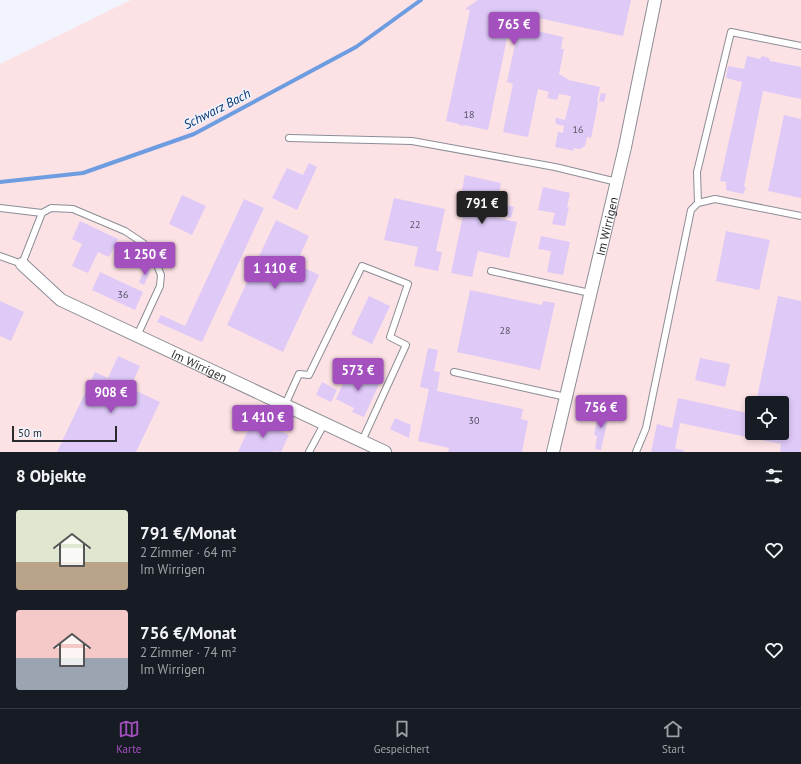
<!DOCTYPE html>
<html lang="de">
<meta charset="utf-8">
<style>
:root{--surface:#171b24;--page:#20242c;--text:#f1f3f6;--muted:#9ea1a6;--line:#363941;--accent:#a450bf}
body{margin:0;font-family:"PT Sans",sans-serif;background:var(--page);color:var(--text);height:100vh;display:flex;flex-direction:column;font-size:15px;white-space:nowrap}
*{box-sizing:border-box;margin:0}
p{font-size:13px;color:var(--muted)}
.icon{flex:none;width:22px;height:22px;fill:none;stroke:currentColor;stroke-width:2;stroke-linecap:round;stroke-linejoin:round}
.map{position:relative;height:452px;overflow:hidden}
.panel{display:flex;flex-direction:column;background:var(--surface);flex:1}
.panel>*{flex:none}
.tools{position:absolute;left:745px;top:396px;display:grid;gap:8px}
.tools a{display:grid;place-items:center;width:44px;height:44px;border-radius:4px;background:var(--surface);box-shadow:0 2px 6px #0003;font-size:20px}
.scale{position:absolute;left:12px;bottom:10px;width:105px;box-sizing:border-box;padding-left:4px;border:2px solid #292a2d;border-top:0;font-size:11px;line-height:14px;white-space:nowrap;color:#292a2d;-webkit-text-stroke:3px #f1f3fd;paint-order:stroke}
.price{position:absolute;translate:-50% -34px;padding:0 9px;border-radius:4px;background:var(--accent);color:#fff;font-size:13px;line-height:26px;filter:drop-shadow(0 1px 2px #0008)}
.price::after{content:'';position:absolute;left:50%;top:24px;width:12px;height:9px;margin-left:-6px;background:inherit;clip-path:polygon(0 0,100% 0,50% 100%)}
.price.on{background:#222;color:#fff}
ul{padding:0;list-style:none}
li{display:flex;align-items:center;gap:12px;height:100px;padding:0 16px}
li span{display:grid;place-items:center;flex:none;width:112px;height:80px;border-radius:4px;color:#555}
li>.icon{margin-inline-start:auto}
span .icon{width:48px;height:48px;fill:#fffc;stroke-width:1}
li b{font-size:17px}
h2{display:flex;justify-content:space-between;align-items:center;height:48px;padding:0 16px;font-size:17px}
.tabs{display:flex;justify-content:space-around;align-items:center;height:56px;border-top:1px solid var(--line);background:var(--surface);font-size:11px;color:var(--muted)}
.tabs a{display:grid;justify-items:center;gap:2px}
.tabs .on{color:var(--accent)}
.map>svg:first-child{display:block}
.industrial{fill:#fde2e5;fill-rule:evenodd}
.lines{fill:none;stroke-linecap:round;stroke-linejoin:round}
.stream{stroke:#6d9de0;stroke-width:4}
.building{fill:#dec9f7}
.lane-casing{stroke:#8b8d96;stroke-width:8}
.street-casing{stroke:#8b8d96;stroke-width:14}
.lane{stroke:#fff;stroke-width:6}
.street{stroke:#fff;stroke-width:12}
.labels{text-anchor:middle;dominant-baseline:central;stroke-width:3;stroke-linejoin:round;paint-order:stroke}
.number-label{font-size:10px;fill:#565260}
.street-label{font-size:12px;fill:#292a2d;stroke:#f1f3fd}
.water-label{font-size:13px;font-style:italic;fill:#093874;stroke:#f1f3fd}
</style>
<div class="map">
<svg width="801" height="452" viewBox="0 0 801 452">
<rect width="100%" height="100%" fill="#f1f3fd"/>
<!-- industrial -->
<path class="industrial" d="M 131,0 L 801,0 L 801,452 L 0,452 L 0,64 ZM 752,403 L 782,403 L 782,433 L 752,433 Z"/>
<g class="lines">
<!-- stream -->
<path class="stream" d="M 0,182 L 83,173 L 194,134 L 356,47 L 421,0"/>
</g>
<!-- building -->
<path class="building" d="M 478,0 L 631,0 L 623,36 L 519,14 L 518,20 L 511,19 L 488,130 L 464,125 L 464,126 L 459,125 L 459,124 L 446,121 L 470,10 L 465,9 Z
M 520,21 L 535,24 L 533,30 L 563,37 L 561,49 L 564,49 L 559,74 L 569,80 L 600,87 L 597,101 L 598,102 L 597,109 L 591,138 L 587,137 L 585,146 L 580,149 L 573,148 L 573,149 L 575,151 L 555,147 L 558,132 L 563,133 L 564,126 L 556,124 L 555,119 L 557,118 L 565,120 L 571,96 L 559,94 L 557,100 L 547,98 L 549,92 L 538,89 L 528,137 L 503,132 L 513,84 L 507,82 Z
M 747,56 L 760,59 L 762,56 L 769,58 L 770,61 L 801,67 L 801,99 L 763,91 L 744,186 L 746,188 L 743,194 L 726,190 L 726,182 L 720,181 L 742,82 L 726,78 L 728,66 L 744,69 Z
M 601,93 L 606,94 L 604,102 L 599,101 Z
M 784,115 L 801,119 L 801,198 L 768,191 Z
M 309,163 L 317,167 L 297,210 L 272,198 L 287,168 L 303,175 Z
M 465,175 L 501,183 L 497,203 L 514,207 L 511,218 L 495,214 L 494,217 L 517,222 L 509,258 L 478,251 L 472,277 L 451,273 L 464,211 L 458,210 Z
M 543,187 L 570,193 L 567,207 L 569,207 L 565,226 L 552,224 L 555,213 L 538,210 Z
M 182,195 L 206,206 L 192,235 L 169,224 Z
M 394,198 L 445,209 L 436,251 L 442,252 L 438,271 L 414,266 L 418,247 L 384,240 Z
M 244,199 L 264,208 L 202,342 L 157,322 L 161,315 L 185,326 Z
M 276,220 L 309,236 L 296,264 L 319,275 L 283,352 L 227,325 Z
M 80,221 L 118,239 L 109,257 L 98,252 L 88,273 L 72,266 L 82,244 L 72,239 Z
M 726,231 L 770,240 L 759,290 L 716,281 Z
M 541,236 L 570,242 L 563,275 L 547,272 L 551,251 L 538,249 Z
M 146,267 L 151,269 L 144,285 L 139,282 Z
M 100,272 L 143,292 L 135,310 L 92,290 Z
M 470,290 L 542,305 L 543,301 L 555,303 L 540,370 L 457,352 Z
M 369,296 L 390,306 L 372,344 L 351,334 Z
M 778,296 L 801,301 L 801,448 L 800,452 L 780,452 L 781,444 L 680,423 L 675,449 L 684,450 L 683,452 L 651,452 L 657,424 L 672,428 L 678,398 L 752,414 L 752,433 L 782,433 L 782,403 L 756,403 Z
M 0,301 L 24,312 L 11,341 L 0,336 Z
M 428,348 L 438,350 L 434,371 L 440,372 L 437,391 L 523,409 L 521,419 L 528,421 L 522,452 L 448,452 L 449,448 L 418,441 L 429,389 L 420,387 Z
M 118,356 L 140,366 L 130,388 L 160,402 L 136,452 L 57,452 L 95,372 L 108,378 Z
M 700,358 L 730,364 L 725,387 L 695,380 Z
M 350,369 L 380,382 L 364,417 L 352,412 L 354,408 L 336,399 Z
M 322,382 L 337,390 L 331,402 L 316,395 Z
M 599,411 L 609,414 L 601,450 L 595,449 L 597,436 L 594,435 Z
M 395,418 L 411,425 L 409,438 L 390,429 Z
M 253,419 L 289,435 L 281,452 L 273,451 L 273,452 L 238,452 Z"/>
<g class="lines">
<!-- lane casing -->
<g class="lane-casing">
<path id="lane" d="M 289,138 L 412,141 L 555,167 L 617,182
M 698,203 L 697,172 L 731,32 L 801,46
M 0,208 L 42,213
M 0,256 L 22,264 L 42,213 L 51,208 L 73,209 L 125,231 L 143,243 L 155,260 L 161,275 L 160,286 L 137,336
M 491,271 L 590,293
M 454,372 L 566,397
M 285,405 L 299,374 L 309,375 L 362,266 L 408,284 L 390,337 L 406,345 L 362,441
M 309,452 L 324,424
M 636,452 L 646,428 L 691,210 L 698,203 L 715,199 L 801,216"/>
</g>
<!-- street casing -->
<g class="street-casing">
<g id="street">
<path id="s1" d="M 22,264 L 61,300 L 385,452"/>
<path id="s2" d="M 553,452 L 625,147 L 655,0"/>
</g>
</g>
<!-- lane -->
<use href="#lane" class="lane"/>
<!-- street -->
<use href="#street" class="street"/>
</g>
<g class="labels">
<!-- number labels -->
<g class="number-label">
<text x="469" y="114">18</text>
<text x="578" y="129">16</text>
<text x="415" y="224">22</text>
<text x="123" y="294">36</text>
<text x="505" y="330">28</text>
<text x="474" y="420">30</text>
</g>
<!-- street labels -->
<g class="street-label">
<text stroke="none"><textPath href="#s2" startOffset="232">Im Wirrigen</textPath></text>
<text stroke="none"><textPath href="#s1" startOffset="206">Im Wirrigen</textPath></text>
</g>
<!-- water labels -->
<g class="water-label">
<text transform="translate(217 109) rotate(-27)">Schwarz Bach</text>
</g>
</g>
</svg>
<div class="tools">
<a><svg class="icon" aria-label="locate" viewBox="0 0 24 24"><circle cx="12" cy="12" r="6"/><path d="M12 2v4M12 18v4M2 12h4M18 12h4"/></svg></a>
</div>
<div class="scale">50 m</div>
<b class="price" style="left:514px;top:46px">765 €</b>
<b class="price on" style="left:482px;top:225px">791 €</b>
<b class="price" style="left:145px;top:276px">1 250 €</b>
<b class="price" style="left:275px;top:290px">1 110 €</b>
<b class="price" style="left:358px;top:392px">573 €</b>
<b class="price" style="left:111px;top:414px">908 €</b>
<b class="price" style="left:601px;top:429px">756 €</b>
<b class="price" style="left:263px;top:439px">1 410 €</b>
</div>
<section class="panel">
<h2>8 Objekte<svg class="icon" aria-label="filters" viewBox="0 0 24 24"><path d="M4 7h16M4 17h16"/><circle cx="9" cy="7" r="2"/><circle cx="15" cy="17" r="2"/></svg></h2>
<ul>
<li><span style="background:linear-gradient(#dfe7d0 65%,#b9a48a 0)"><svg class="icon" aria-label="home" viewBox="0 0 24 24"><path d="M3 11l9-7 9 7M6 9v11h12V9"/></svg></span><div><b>791 €/Monat</b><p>2 Zimmer · 64 m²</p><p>Im Wirrigen</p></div><svg class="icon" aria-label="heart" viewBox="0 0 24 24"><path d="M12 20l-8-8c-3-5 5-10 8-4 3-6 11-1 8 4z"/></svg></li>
<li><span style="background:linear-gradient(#f6c9c9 60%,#9aa5b1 0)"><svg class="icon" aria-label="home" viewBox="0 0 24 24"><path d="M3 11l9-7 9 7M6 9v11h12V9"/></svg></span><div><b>756 €/Monat</b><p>2 Zimmer · 74 m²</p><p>Im Wirrigen</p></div><svg class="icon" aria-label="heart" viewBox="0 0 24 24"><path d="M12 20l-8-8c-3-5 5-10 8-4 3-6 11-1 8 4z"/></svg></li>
</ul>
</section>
<nav class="tabs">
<a class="on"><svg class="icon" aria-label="map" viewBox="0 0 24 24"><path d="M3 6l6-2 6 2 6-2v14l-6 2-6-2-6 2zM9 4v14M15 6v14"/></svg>Karte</a>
<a><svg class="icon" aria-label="saved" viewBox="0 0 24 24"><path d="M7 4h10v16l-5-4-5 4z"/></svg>Gespeichert</a>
<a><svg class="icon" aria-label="home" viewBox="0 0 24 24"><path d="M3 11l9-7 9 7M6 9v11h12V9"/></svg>Start</a>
</nav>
